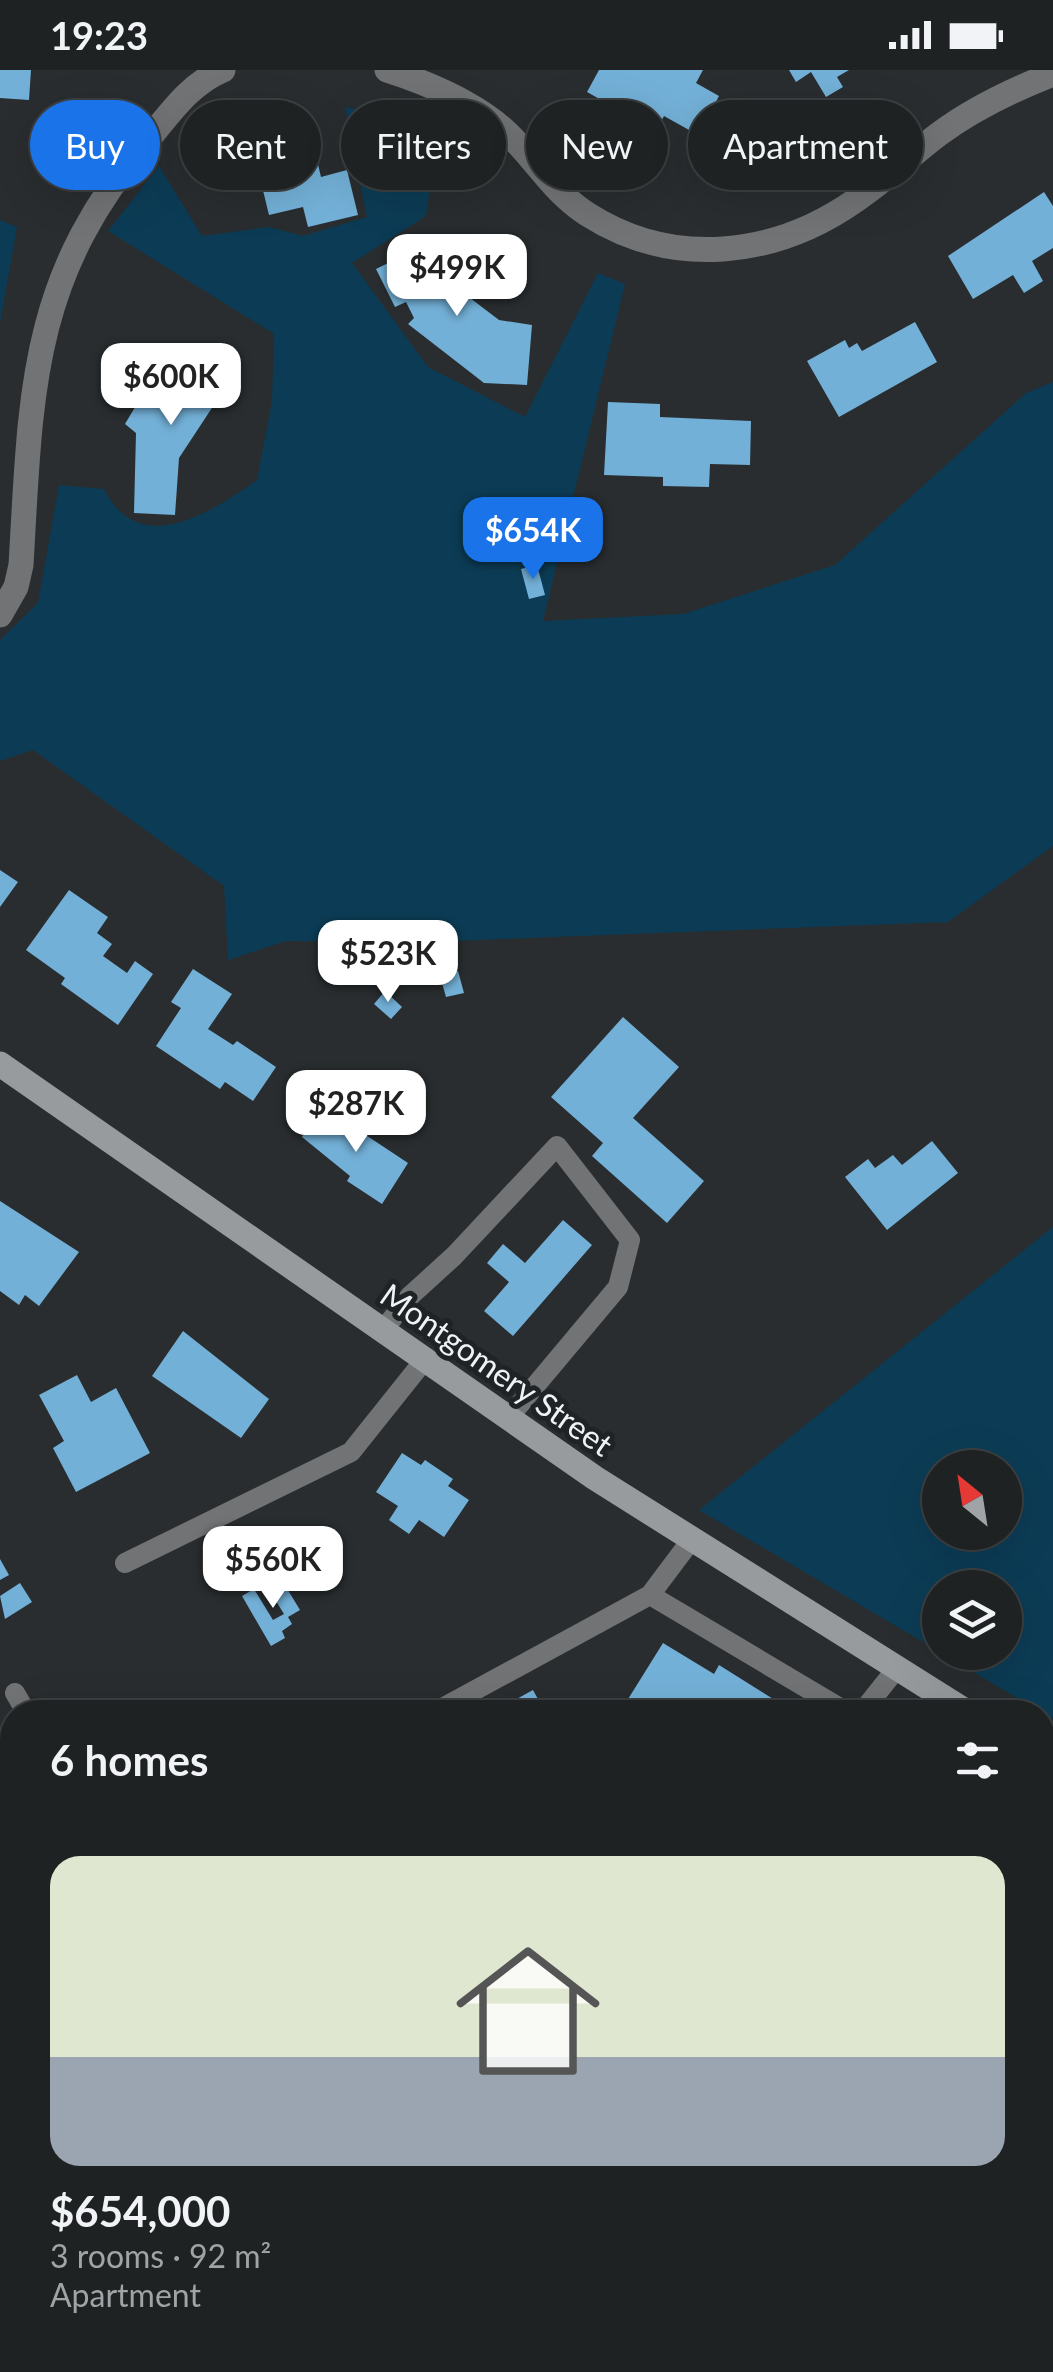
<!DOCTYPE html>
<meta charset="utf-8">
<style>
:root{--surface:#1f2223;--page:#2c2f30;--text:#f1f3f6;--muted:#a1a4a6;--line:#3c3f41;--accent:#1a73e8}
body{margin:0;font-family:Lato,sans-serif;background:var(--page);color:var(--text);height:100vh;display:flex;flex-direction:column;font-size:38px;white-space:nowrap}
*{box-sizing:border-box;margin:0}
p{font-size:32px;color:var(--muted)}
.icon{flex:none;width:55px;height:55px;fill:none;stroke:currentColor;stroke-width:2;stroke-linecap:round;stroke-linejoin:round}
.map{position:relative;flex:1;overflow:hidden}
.panel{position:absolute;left:0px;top:1630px;width:1055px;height:672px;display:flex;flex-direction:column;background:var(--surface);border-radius:40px 40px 0 0;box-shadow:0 10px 40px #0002,0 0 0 2px var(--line)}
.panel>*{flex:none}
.hud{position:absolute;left:30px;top:30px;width:995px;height:90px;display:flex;gap:20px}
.needle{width:65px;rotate:330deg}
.fabs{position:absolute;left:922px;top:1380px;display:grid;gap:20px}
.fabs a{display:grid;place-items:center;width:100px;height:100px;border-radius:50%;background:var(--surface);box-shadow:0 10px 40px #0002,0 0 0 2px var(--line);font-size:50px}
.price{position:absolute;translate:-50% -85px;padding:0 22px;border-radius:20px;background:#fff;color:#222;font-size:32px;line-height:65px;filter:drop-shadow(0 2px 5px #0008)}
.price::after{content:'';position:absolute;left:50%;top:60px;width:30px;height:22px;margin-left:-15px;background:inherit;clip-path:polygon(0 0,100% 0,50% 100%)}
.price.active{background:var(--accent);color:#fff}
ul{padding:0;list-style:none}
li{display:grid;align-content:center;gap:20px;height:530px;padding:0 50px}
li span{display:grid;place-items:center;height:310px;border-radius:30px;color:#555}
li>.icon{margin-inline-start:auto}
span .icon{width:180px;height:180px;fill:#fffc;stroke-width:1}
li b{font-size:42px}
h2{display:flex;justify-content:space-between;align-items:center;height:120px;padding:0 50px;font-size:42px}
.pill{padding:0 35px;border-radius:45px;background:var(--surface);box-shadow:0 10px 40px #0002,0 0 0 2px var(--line);font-size:35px;line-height:90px}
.pill.active{background:var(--accent);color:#fff}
.status{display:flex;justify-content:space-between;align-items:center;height:70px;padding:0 50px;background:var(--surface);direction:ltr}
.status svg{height:28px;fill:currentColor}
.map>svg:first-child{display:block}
.green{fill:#0c3c55;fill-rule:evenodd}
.building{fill:#73b0d7}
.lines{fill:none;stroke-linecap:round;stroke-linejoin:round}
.service{stroke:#717374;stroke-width:20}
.minor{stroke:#717374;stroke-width:25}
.secondary{stroke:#989b9d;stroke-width:25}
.labels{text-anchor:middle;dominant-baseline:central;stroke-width:10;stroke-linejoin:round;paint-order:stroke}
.street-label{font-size:32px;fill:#f0f3f4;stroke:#1f2325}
</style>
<div class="status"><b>19:23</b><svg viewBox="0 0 49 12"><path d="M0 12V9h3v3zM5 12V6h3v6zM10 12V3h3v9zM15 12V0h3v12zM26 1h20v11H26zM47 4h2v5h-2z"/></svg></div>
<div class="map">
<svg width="1053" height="2302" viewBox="0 0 1053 2302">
<rect width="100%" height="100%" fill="#292d2f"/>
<!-- green -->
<path class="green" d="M 345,37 L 439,57 L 426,146 L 352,193 L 428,297 L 525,347 L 598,203 L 625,214 L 543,551 L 683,544 L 835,495 L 1026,323 L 1053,312 L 1053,776 L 948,852 L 424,872 L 286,871 L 228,890 L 224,816 L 33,680 L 0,691 L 0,570 L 38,533 L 59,415 L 104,419 C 140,490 211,442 257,410 L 272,331 L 274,264 L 108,161 L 159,96 L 202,166 L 269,157 L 303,166 L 367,147 Z
M 0,150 L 17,157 L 0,253 Z
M 1053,1157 L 1053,1649 L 941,1583 L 1005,1582 L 1005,1518 L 940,1518 L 940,1582 L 699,1440 ZM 940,1398 L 1005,1398 L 1005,1462 L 940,1462 Z"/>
<!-- building -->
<path class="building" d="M 0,0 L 31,0 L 29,30 L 0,28 Z
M 599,0 L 703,0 L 696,13 L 719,26 L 698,65 L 664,46 L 659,55 L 616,29 L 612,36 L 587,22 Z
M 789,0 L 849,0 L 837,7 L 843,17 L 826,27 L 811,2 L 796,12 Z
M 293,90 L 294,96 L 317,90 L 321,107 L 347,100 L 358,145 L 308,157 L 303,137 L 269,145 L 259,104 Z
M 1044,122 L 1053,136 L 1053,178 L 1032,191 L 1043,211 L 1024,223 L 1013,205 L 973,229 L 948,186 Z
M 435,170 L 457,218 L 499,250 L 532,255 L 527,315 L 484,313 L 408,254 L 414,248 L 406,232 L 395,237 L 376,199 Z
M 915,252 L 937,292 L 839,347 L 807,291 L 845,270 L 849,278 L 857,273 L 862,281 Z
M 182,277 L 231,309 L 179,388 L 175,445 L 134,443 L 136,363 L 125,354 L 144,322 L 150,325 Z
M 608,332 L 660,334 L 660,347 L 751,351 L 750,395 L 710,394 L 709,417 L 663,416 L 663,407 L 604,405 Z
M 537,495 L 545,525 L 529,529 L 521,499 Z
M 0,800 L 18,812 L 0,837 Z
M 69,820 L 108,847 L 97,863 L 112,874 L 103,886 L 127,903 L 135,891 L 153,904 L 118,955 L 61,914 L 65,908 L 26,880 Z
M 193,899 L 232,924 L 208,959 L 233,975 L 237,971 L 276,997 L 253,1031 L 225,1012 L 220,1019 L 156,976 L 181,938 L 171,932 Z
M 458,901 L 464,923 L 446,927 L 440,906 Z
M 385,921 L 402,937 L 391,949 L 374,934 Z
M 623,947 L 679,997 L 633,1048 L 704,1111 L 667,1153 L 592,1086 L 603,1073 L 551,1027 Z
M 322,1036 L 408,1093 L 382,1134 L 347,1111 L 350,1106 L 302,1067 Z
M 932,1071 L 958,1103 L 887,1160 L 845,1107 L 868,1089 L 875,1098 L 893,1085 L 902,1095 Z
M 0,1131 L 79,1182 L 39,1236 L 25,1225 L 19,1235 L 0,1221 Z
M 563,1150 L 592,1175 L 513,1266 L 484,1241 L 509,1212 L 487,1193 L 503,1174 L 525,1193 Z
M 183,1261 L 269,1329 L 241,1368 L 152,1306 Z
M 77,1305 L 91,1332 L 116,1318 L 150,1383 L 76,1422 L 53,1378 L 64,1371 L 39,1325 Z
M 402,1383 L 421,1395 L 425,1390 L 453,1409 L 448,1416 L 469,1430 L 444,1467 L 419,1450 L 409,1464 L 389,1450 L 398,1436 L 376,1422 Z
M 0,1489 L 9,1505 L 0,1510 Z
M 280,1507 L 300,1540 L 288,1547 L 292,1554 L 282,1561 L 285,1568 L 271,1576 L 242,1526 L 254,1519 L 273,1550 L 284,1544 L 266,1515 Z
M 20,1513 L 32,1532 L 5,1549 L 0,1526 Z
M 663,1573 L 714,1604 L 719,1595 L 794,1642 L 620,1642 Z
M 533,1620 L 545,1642 L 493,1642 Z
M 12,1827 L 12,1883 L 0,1889 L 0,1834 Z
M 12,1923 L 12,1990 L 0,1996 L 0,1930 Z
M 12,2007 L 12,2045 L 0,2052 L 0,2013 Z
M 12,2055 L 12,2113 L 0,2119 L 0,2061 Z"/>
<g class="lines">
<!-- service -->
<path class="service" d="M 384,1259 L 410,1226 L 454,1186 L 557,1076 L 630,1170 L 618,1217 L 509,1347
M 692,1469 L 650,1525 L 847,1642
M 125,1493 L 351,1382 L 426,1288
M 15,1623 L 26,1642
M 435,1642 L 650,1525
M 862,1642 L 897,1598
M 0,1913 L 12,1907
M 1024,2302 L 1053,2284"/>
<!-- minor -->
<path class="minor" d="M 387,0 C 428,13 469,30 502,58 C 533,85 551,121 587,144 C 673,199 775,187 856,130 C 886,110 911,85 939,64 C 974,38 1012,20 1053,4
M 0,545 L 16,517 L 21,495 C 31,325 29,209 146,72 C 170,44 188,15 223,0"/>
<!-- secondary -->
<path class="secondary" d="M 0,994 L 595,1408 L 967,1642
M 1042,1690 L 1053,1696"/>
</g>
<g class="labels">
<!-- street labels -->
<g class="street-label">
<text transform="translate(497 1299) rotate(35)">Montgomery Street</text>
</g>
</g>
</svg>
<div class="fabs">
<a><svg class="needle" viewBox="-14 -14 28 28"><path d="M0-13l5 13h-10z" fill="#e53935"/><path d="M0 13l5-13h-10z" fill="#a1a4a6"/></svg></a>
<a><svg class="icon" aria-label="layers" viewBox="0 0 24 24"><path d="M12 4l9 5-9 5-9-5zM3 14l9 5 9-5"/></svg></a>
</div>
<b class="price" style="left:457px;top:249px">$499K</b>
<b class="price" style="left:171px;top:358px">$600K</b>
<b class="price active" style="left:533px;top:512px">$654K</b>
<b class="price" style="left:388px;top:935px">$523K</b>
<b class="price" style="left:356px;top:1085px">$287K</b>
<b class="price" style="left:273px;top:1541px">$560K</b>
<div class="hud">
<a class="pill active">Buy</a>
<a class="pill">Rent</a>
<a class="pill">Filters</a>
<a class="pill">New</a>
<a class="pill">Apartment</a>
</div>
<section class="panel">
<h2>6 homes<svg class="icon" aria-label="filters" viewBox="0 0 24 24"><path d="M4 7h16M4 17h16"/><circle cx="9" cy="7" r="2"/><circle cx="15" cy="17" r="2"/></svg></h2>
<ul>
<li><span style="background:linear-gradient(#dfe7d0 65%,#9aa5b1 0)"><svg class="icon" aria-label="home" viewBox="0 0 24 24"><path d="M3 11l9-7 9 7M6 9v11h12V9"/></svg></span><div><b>$654,000</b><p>3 rooms · 92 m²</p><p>Apartment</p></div></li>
</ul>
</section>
</div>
